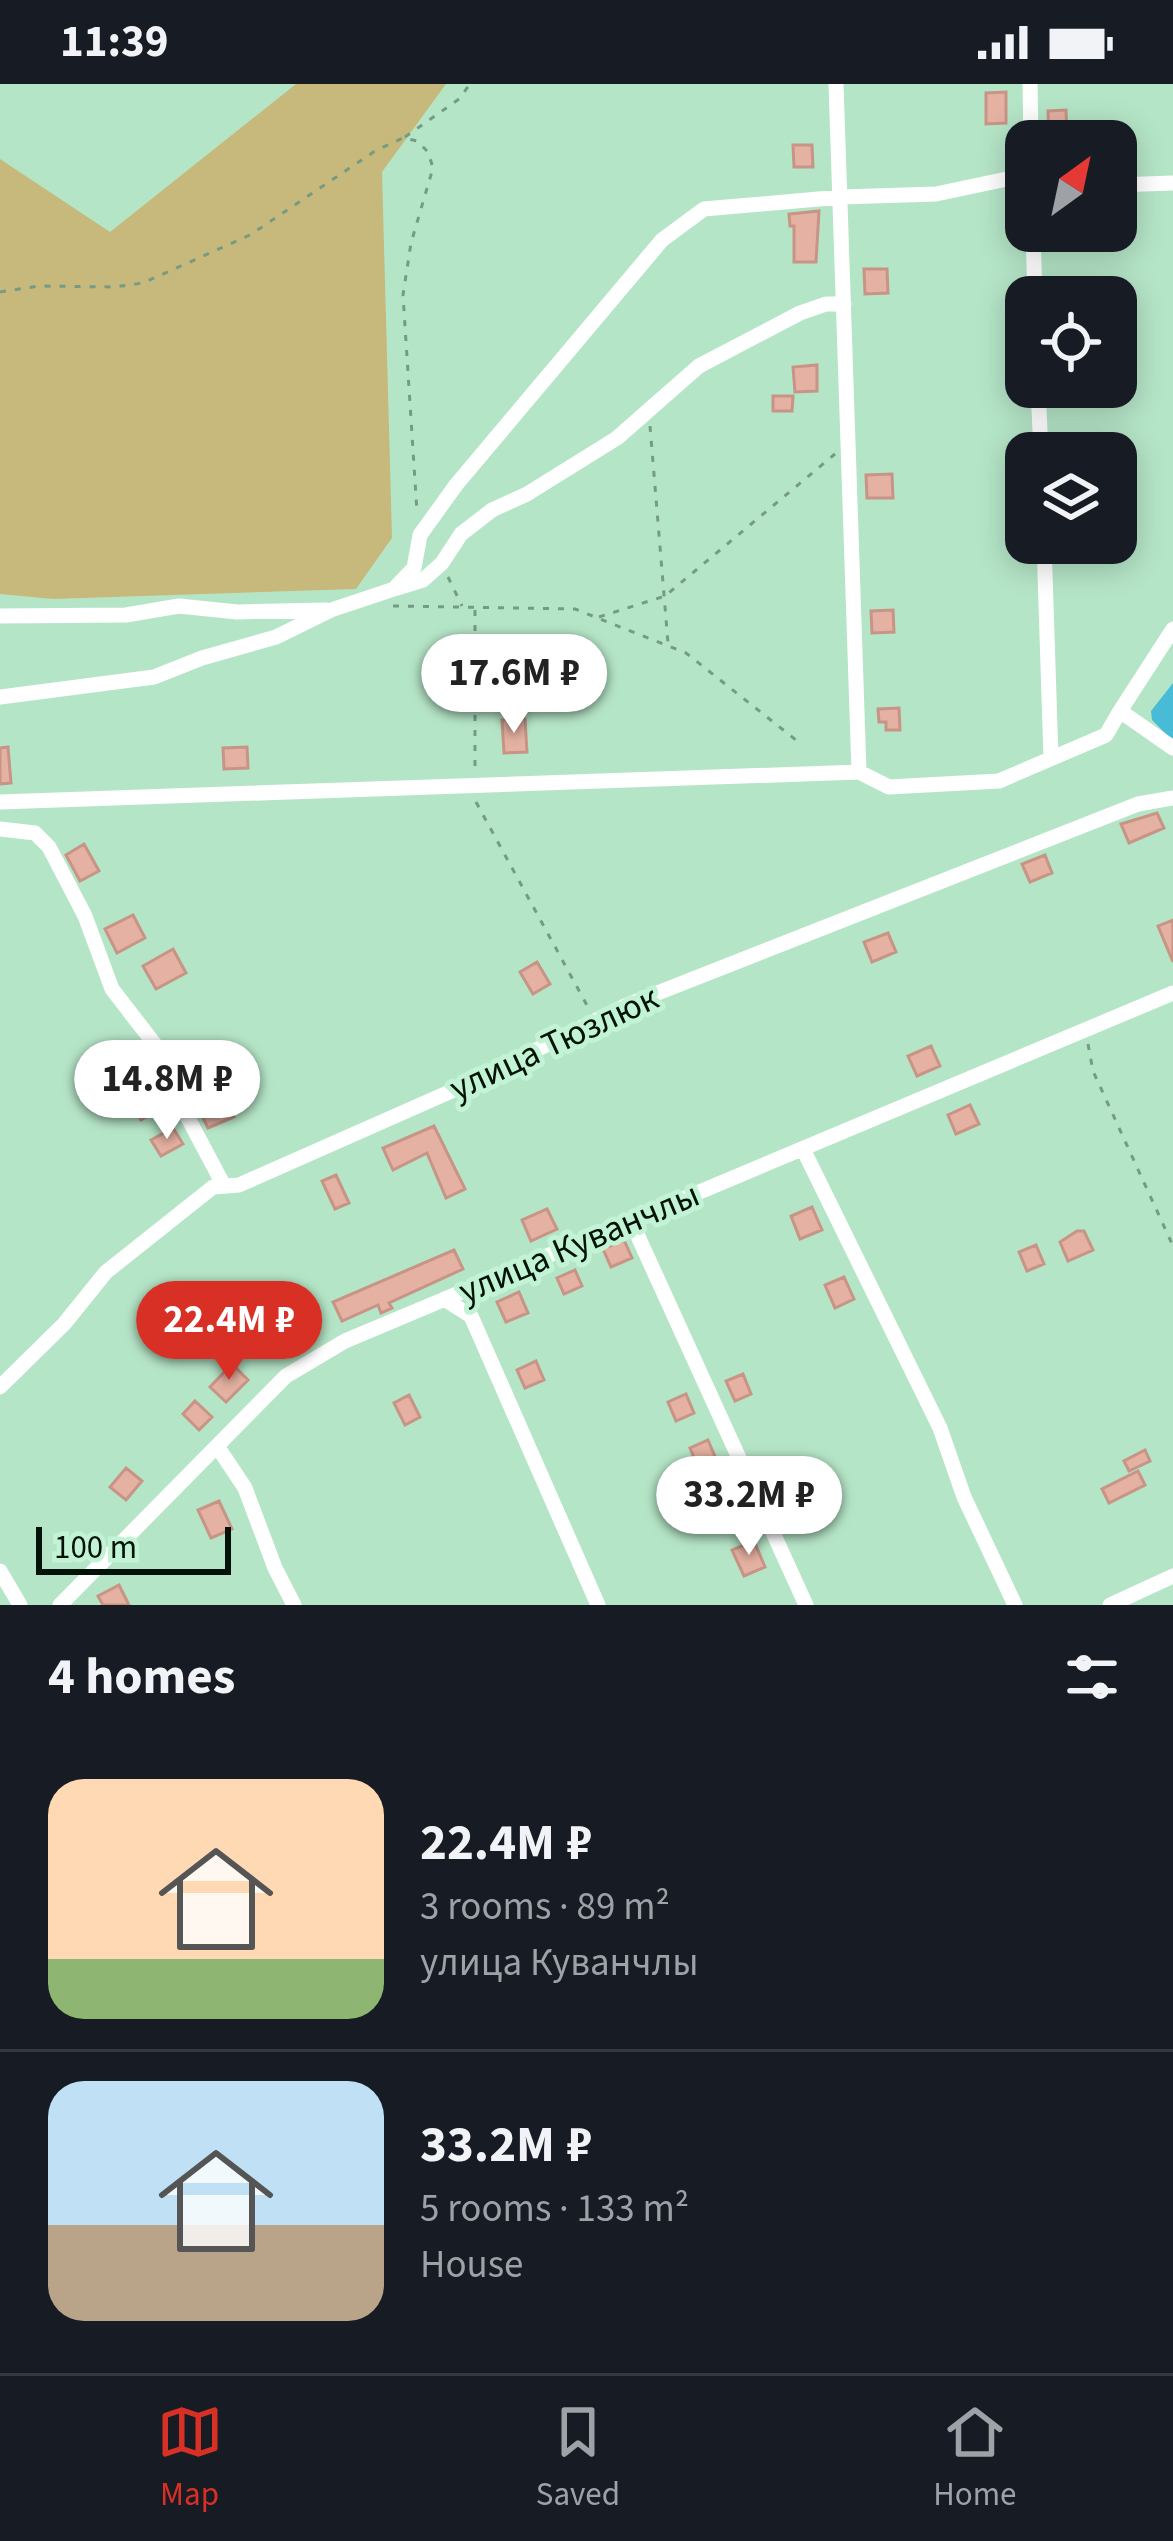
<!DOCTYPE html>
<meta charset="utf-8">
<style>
:root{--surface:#171b24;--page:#242831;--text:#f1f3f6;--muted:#9ea1a6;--line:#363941;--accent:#d93025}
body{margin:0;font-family:"Source Sans 3",sans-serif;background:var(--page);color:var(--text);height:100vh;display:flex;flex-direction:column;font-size:45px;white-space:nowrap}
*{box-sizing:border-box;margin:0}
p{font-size:39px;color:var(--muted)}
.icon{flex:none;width:66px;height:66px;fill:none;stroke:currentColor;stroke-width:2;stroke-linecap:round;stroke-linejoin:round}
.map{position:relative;height:1521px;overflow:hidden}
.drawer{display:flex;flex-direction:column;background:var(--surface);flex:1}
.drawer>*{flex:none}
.needle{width:78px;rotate:33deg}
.fabs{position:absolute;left:1005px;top:36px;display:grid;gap:24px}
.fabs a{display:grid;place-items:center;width:132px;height:132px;border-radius:24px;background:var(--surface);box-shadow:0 6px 30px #0003;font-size:60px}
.scale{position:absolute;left:36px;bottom:30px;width:195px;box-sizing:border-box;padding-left:12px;border:6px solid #031309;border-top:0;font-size:33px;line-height:42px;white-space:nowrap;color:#031309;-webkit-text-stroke:9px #c2f3d4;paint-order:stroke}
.price{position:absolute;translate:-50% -102px;padding:0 27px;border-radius:42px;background:#fff;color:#222;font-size:39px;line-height:78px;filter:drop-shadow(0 3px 6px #0008)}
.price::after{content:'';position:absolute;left:50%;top:72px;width:36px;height:27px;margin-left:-18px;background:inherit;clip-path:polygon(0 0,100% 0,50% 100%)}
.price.on{background:var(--accent);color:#fff}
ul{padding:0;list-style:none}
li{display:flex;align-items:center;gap:36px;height:300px;padding:0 48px}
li+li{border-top:3px solid var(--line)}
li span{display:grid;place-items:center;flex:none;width:336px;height:240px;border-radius:36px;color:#555}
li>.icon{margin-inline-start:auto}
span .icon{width:144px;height:144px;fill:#fffc;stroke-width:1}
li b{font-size:51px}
h2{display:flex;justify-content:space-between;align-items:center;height:144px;padding:0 48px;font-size:51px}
.status{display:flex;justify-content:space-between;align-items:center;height:84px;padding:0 60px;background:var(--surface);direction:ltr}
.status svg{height:33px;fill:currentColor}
.dock{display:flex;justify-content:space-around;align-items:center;height:168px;border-top:3px solid var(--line);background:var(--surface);font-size:33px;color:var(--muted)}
.dock a{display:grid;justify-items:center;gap:6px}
.dock .on{color:var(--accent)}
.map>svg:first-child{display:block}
.green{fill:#c6b97b}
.water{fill:#48bbd7}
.building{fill:#e5b1a2;stroke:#c79486;stroke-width:3}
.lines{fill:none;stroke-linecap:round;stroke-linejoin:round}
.path{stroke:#769b84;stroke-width:3;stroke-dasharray:6 9;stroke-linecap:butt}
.minor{stroke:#fff;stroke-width:15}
.labels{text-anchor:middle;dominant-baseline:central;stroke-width:10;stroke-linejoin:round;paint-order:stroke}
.street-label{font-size:36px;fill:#031309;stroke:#c2f3d4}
</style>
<div class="status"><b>11:39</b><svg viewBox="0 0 49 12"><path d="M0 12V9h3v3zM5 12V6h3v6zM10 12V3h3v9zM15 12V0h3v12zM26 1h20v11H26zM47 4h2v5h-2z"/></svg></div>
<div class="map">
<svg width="1173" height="1521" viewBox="0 0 1173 1521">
<rect width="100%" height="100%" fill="#b5e5c7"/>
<!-- green -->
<path class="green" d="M 296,0 L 446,0 L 382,88 L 392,454 L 356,505 L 53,515 L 0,510 L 0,75 L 110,148 Z"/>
<!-- water -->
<path class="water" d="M 1173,599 L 1173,657 L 1152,636 L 1151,627 Z"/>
<!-- building -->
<path class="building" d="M 1006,8 L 1006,39 L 986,40 L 986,9 Z
M 1066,26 L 1067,51 L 1049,52 L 1048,27 Z
M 793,61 L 812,61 L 813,83 L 794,83 Z
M 819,127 L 816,178 L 794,178 L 794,142 L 790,142 L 789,130 Z
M 864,185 L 887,185 L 888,209 L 865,210 Z
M 817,281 L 817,307 L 795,308 L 793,283 Z
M 773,312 L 793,312 L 792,327 L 773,327 Z
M 892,390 L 893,414 L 867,414 L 866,391 Z
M 893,526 L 894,548 L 872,549 L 871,527 Z
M 899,624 L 900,646 L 886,646 L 886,638 L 879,638 L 878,625 Z
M 525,635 L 527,668 L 504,669 L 502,636 Z
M 8,663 L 11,699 L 0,700 L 0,664 Z
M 247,663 L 248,684 L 224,685 L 223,664 Z
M 1157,729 L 1164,744 L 1129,759 L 1121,740 Z
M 84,760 L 99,787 L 80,797 L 66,771 Z
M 1045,771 L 1052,789 L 1030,798 L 1022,780 Z
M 133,831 L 145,854 L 117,869 L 105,845 Z
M 1173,836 L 1173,878 L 1158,842 Z
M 888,849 L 896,868 L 872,878 L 864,858 Z
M 173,865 L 186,889 L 156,905 L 143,882 Z
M 537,878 L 550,900 L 533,910 L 520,888 Z
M 125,961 L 136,983 L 120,991 L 108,970 Z
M 931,962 L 940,982 L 917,992 L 908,972 Z
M 235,996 L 238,1005 L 224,1010 L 234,1033 L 208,1044 L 192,1011 Z
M 145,1000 L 159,1026 L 141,1036 L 127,1010 Z
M 970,1021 L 979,1040 L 956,1050 L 948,1031 Z
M 434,1042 L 465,1105 L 446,1114 L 427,1069 L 393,1086 L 383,1064 Z
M 173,1044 L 183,1060 L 161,1072 L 151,1056 Z
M 336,1091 L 349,1119 L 335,1125 L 322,1097 Z
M 812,1123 L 822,1146 L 800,1155 L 791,1132 Z
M 547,1125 L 557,1145 L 531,1157 L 522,1136 Z
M 1077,1147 L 1084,1147 L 1093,1166 L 1068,1177 L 1060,1158 Z
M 624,1156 L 632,1174 L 611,1183 L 603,1165 Z
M 1036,1161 L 1044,1180 L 1027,1187 L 1019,1168 Z
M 454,1166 L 463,1185 L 389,1219 L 392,1224 L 381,1229 L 378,1221 L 342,1237 L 333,1218 Z
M 575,1186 L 582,1202 L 564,1210 L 557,1194 Z
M 844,1193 L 854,1215 L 835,1224 L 825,1201 Z
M 519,1208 L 528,1229 L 506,1238 L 497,1218 Z
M 278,1237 L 292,1258 L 274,1270 L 260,1249 Z
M 536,1277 L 544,1296 L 525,1304 L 517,1286 Z
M 232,1280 L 248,1296 L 226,1318 L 210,1303 Z
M 743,1290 L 751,1310 L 735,1317 L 726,1297 Z
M 686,1310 L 694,1329 L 676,1337 L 668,1318 Z
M 409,1311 L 420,1333 L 405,1341 L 394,1319 Z
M 195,1317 L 212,1333 L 199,1346 L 183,1330 Z
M 708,1356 L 716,1375 L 698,1383 L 690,1364 Z
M 1145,1366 L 1150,1377 L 1129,1387 L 1124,1377 Z
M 126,1384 L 142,1397 L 126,1416 L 110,1403 Z
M 1138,1387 L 1145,1401 L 1109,1419 L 1102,1405 Z
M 729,1398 L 739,1420 L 733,1423 L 740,1441 L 729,1446 L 711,1406 Z
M 219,1417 L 232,1445 L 211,1454 L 198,1426 Z
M 754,1457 L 765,1483 L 744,1492 L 732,1466 Z
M 119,1501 L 129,1521 L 103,1521 L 98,1512 Z"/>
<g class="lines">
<!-- path -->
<path class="path" d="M 405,53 L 459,15 L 470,0
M 0,208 L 39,202 L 114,203 L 143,199 L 250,151 L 375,67 L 403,54 L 417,57 L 428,68 L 433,84 L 411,159 L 403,211 L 417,428
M 650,342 L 668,559
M 448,493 L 462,522
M 393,522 L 575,525 L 686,569 L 796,656
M 475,526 L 475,685
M 599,533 L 665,512 L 835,370
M 476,718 L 589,925
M 1088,960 L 1093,987 L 1173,1162"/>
<!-- minor -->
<path class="minor" d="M 836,0 L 859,688
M 1030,0 L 1031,57
M 1116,101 L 1173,99
M 1033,147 L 1035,213
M 1038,303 L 1041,369
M 1044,459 L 1051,674
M 397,504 L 423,496 L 442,479 L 461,450 L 492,426 L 527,410 L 617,354 L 699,282 L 800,229 L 826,220 L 844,220
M 0,532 L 126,531 L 179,522 L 237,528 L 326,526
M 1173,545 L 1120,627 L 1173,664
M 0,613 L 154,593 L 202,574 L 276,553 L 331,526 L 394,505 L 414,484 L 420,451 L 456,401 L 662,156 L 704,125 L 841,113 L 936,110 L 1026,91
M 0,718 L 859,688 L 889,703 L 999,697 L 1106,651 L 1120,627
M 0,745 L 35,749 L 49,763 L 85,832 L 112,905 L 170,980 L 170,1000 L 223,1100
M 803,1065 L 940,1344 L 964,1413 L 1015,1521
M 631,1137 L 806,1521
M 444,1215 L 471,1232 L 598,1521
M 0,1303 L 64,1240 L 106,1188 L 213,1103 L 239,1101 L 463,1002 L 627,921 L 1138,720 L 1173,714
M 217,1362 L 245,1404 L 275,1484 L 294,1521
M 0,1487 L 20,1521
M 60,1521 L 286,1292 L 345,1257 L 1173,909
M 1110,1521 L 1173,1492"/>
</g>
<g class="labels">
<!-- street labels -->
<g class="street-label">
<text transform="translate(554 959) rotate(-25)">улица Тюзлюк</text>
<text transform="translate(579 1159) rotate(-23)">улица Куванчлы</text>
</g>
</g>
</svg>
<div class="fabs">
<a><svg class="needle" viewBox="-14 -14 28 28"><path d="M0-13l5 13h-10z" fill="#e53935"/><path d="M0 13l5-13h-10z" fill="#9ea1a6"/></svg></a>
<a><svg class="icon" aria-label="locate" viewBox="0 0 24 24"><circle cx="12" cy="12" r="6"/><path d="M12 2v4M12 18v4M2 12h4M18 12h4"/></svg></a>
<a><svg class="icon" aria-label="layers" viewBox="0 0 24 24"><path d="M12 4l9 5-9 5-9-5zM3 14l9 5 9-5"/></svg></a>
</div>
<div class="scale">100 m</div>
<b class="price" style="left:514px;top:652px">17.6M ₽</b>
<b class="price" style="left:167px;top:1058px">14.8M ₽</b>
<b class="price on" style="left:229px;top:1299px">22.4M ₽</b>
<b class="price" style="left:749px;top:1474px">33.2M ₽</b>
</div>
<section class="drawer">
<h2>4 homes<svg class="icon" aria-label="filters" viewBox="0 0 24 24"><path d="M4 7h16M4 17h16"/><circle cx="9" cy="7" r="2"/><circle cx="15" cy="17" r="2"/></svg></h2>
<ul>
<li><span style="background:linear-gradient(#ffd9b3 75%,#8fb573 0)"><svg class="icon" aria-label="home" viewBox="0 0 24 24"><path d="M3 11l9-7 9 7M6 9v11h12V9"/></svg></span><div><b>22.4M ₽</b><p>3 rooms · 89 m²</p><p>улица Куванчлы</p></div></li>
<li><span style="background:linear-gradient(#bfe0f5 60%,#b9a48a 0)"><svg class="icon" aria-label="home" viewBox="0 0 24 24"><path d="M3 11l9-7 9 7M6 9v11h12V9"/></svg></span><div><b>33.2M ₽</b><p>5 rooms · 133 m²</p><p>House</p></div></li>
</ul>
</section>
<nav class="dock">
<a class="on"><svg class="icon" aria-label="map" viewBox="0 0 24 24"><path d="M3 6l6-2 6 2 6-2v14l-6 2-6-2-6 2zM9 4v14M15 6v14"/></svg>Map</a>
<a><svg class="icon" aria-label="saved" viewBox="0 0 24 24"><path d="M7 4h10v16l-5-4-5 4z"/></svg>Saved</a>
<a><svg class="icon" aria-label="home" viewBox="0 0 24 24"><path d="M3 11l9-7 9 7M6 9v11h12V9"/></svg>Home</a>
</nav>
